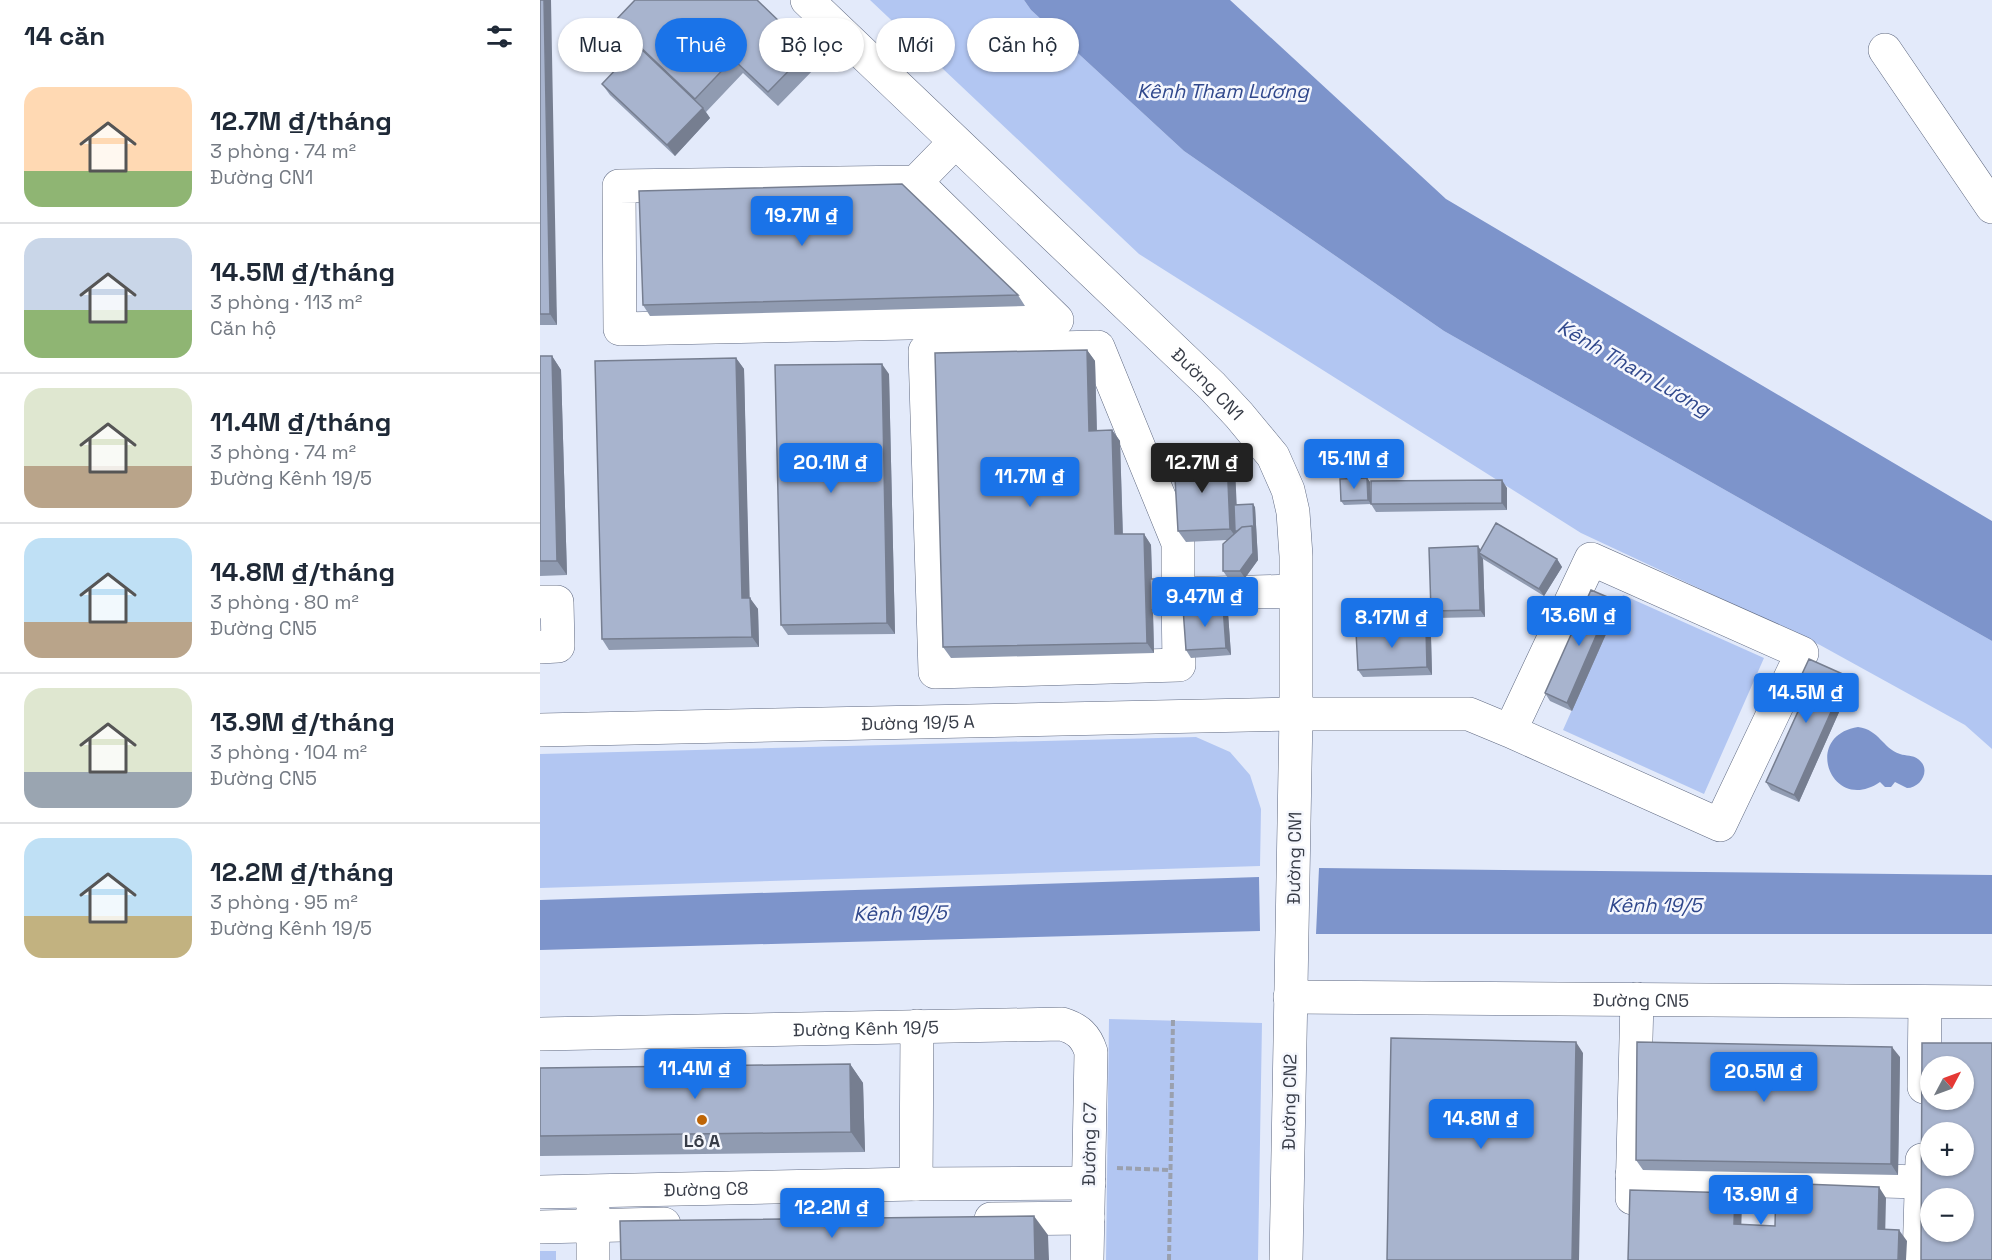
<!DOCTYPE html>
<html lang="vi">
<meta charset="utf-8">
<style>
:root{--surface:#fff;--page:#f2f2f3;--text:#1f2937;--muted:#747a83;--line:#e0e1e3;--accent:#1a73e8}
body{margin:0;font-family:"Space Grotesk",sans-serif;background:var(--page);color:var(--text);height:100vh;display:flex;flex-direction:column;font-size:22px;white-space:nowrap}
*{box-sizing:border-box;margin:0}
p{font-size:20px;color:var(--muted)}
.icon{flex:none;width:33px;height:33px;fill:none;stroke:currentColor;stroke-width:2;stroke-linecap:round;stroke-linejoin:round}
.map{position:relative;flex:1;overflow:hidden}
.panel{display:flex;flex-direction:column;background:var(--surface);width:540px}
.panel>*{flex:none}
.banner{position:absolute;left:18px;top:18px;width:570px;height:54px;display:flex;gap:12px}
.needle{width:39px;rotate:49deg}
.buttons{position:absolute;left:1380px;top:1056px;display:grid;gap:12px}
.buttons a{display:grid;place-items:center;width:54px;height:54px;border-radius:50%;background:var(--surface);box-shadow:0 2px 4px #0004;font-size:30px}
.price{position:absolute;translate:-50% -51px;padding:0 14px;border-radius:6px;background:var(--accent);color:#fff;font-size:20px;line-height:39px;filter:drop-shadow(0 2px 3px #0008)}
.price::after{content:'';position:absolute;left:50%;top:36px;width:18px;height:14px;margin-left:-9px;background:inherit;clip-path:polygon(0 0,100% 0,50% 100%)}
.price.selected{background:#222;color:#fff}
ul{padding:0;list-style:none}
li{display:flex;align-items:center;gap:18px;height:150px;padding:0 24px}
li+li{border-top:2px solid var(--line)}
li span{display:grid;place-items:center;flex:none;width:168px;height:120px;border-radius:18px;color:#555}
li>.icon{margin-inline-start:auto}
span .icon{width:72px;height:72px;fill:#fffc;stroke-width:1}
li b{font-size:26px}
h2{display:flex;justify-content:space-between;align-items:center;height:72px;padding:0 24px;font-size:26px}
.tag{padding:0 21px;border-radius:27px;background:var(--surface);box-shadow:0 2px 4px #0004;font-size:21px;line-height:54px}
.tag.selected{background:var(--accent);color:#fff}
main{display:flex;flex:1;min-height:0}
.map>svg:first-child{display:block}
.green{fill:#b2c6f2}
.water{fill:#7d94cb}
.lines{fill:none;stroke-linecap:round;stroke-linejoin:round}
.minor-casing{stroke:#5f6981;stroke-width:34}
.path{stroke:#9aa0ae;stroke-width:4;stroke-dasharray:6 3;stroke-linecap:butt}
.minor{stroke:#fff;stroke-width:33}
.wall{fill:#909bb1}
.shaded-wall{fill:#767e90}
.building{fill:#a8b4ce;stroke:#767e90;stroke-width:1.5;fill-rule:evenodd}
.poi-dot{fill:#be6506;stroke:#f5f7fd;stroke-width:2}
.labels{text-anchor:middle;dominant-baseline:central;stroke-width:5;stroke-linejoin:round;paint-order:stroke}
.street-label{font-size:18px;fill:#383d48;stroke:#f5f7fd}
.poi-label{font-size:18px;font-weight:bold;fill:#383d48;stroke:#f5f7fd}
.water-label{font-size:20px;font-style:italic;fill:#30488c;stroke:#f5f7fd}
</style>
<main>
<section class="panel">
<h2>14 căn<svg class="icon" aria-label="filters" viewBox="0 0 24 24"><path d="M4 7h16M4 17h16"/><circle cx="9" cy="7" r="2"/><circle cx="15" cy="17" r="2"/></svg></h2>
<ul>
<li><span style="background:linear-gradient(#ffd9b3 70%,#8fb573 0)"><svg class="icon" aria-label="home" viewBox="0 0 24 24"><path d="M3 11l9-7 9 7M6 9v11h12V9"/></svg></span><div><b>12.7M ₫/tháng</b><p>3 phòng · 74 m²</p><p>Đường CN1</p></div></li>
<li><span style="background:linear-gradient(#c9d6e8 60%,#8fb573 0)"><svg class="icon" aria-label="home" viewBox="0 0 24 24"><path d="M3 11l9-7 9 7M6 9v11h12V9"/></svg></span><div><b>14.5M ₫/tháng</b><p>3 phòng · 113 m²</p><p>Căn hộ</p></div></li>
<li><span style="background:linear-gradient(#dfe7d0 65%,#b9a48a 0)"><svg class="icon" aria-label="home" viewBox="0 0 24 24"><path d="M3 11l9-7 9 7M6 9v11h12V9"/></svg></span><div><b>11.4M ₫/tháng</b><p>3 phòng · 74 m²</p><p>Đường Kênh 19/5</p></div></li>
<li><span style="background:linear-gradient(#bfe0f5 70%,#b9a48a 0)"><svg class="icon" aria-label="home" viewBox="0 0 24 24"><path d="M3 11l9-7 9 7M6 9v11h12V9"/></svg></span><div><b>14.8M ₫/tháng</b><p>3 phòng · 80 m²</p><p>Đường CN5</p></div></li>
<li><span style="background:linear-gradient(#dfe7d0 70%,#9aa5b1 0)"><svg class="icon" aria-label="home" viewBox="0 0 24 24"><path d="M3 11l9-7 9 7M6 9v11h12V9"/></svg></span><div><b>13.9M ₫/tháng</b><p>3 phòng · 104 m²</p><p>Đường CN5</p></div></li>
<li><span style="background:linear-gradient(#bfe0f5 65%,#c2b280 0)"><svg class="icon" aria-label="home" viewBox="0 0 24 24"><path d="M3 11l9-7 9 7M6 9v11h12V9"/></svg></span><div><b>12.2M ₫/tháng</b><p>3 phòng · 95 m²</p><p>Đường Kênh 19/5</p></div></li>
</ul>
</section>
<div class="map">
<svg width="1452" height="1260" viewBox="0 0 1452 1260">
<rect width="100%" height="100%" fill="#e3eafa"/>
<!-- green -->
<path class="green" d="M 330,0 L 484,0 L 491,10 L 644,151 L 904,331 L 1452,641 L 1452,749 L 1425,725 L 1280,645 L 1041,533 L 599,254 Z
M 1083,595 L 1224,658 L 1164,794 L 1023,730 Z
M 656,737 L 690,752 L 710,775 L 721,809 L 720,866 L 0,888 L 0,754 Z
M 569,1019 L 722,1023 L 718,1260 L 566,1260 Z
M 0,1251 L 16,1251 L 16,1260 L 0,1260 Z"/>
<!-- water -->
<path class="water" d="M 484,0 L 690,0 L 906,199 L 1452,521 L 1452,641 L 904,331 L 644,151 L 491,10 Z
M 1318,727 C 1340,730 1342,748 1360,754 C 1366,756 1373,755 1378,759 C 1392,769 1381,788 1367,788 L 1355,782 L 1351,787 L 1345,787 L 1340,782 C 1292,815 1261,736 1318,727 Z
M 779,868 L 1452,875 L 1452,934 L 776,934 Z
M 719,877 L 720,931 L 0,950 L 0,900 Z"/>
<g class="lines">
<!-- minor casing -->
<g class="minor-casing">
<g id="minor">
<path id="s1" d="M 267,0 L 672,386 L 699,415 L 733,456 L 748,490 L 753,512 L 756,556 L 756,714 L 746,1260"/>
<path d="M 1345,50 L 1452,207"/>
<path d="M 376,182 L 517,320 L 80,329 L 79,186 L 376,182 L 415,142"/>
<path d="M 638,594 L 638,543 L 558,347 L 385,351 L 395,672 L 639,665 L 638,594 L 755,591"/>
<path d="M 0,602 L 17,602 L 18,646 L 0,647"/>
<path id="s2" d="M 0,730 L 756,714 L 929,714 L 970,731 L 1051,559 L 1262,653 L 1180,825 L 970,731"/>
<path id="s3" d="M 750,997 L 1452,1002"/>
<path id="s4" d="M 0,1034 L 522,1024 C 538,1029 546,1036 551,1052 L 547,1260"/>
<path d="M 1384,1087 L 1385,1002"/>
<path d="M 1092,1175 L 1382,1182"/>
<path d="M 376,1184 L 377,1026"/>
<path id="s5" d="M 0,1192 L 376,1184 L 549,1183"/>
<path d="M 1092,1198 L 1097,999"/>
<path d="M 451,1219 L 548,1218"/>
<path d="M 0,1227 L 124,1224"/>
<path d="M 53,1260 L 53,1204"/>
<path d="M 1379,1260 L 1382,1160"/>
</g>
</g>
<!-- path -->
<path class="path" d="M 577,1168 L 630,1170
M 629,1260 L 633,1020"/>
<!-- minor -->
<use href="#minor" class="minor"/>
</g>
<!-- wall -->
<path class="wall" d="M 0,0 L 17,325 L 0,325 Z
M 74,22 L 269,50 L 279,64 L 238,106 L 203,73 L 166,112 L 170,118 L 135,156 L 70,95 L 62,84 L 97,48 L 84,36 Z
M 478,295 L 485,306 L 110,316 L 103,305 Z
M 547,350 L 555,361 L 557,430 L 572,430 L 580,441 L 583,534 L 604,534 L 611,545 L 612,579 L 626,579 L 629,583 L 630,613 L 613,613 L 614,653 L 411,658 L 403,647 Z
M 0,356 L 12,356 L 21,370 L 27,575 L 0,576 Z
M 196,358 L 204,369 L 209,598 L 218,609 L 219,647 L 69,650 L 62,639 Z
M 349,374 L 355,634 L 248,635 L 241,625 Z
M 687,458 L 695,469 L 696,505 L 715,507 L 718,560 L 705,578 L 688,578 L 683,571 L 687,540 L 646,542 L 638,531 Z
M 827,478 L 830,482 L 831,500 L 967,488 L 967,510 L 836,512 L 831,504 L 804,505 L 801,501 Z
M 941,550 L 1017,559 L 1022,567 L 1004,596 L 943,559 L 945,617 L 896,618 L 891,611 Z
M 1072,599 L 1078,607 L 1032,711 L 1010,701 L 1005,693 Z
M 688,613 L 691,655 L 651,658 L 646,650 Z
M 891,637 L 892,675 L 823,677 L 818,670 Z
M 1307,676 L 1312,683 L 1259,802 L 1231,790 L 1226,782 L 1258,711 L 1254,709 L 1249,702 Z
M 1360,1057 L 1358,1175 L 1103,1170 L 1096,1160 Z
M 310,1064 L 323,1083 L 325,1152 L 0,1156 L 0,1068 Z"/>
<!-- shaded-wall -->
<path class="shaded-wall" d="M 4,0 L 11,0 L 17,325 L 10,314 Z
M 163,108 L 170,118 L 135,156 L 127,145 Z
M 547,350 L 555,361 L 557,441 L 549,431 Z
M 12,356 L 21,370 L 27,575 L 17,561 Z
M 196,358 L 204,369 L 210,609 L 202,598 Z
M 342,364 L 349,374 L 355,634 L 347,623 Z
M 572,430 L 580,441 L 583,545 L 575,534 Z
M 687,458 L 695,469 L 698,531 L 695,531 L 698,534 L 698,540 L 690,529 Z
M 827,478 L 830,482 L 831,504 L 828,500 Z
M 962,480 L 967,488 L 967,510 L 962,503 Z
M 713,504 L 715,507 L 718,560 L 705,578 L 700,571 L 712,526 Z
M 604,534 L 611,545 L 613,610 L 611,610 L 613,613 L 614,653 L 607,643 Z
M 938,546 L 943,553 L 939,553 L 943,559 L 945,617 L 940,610 Z
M 1017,559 L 1022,567 L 1004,596 L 999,589 Z
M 626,579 L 629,583 L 630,613 L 627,609 Z
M 210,598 L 218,609 L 219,647 L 212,637 Z
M 1072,599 L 1078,607 L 1032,711 L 1027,703 Z
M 683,606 L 688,613 L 691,655 L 686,648 Z
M 886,629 L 891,637 L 892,675 L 887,667 Z
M 1307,676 L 1312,683 L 1259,802 L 1254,795 Z
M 1036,1042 L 1043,1053 L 1039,1260 L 1032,1260 Z
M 1352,1047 L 1360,1057 L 1358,1175 L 1351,1164 Z
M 310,1064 L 323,1083 L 325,1152 L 311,1132 Z
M 1339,1187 L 1346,1198 L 1345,1240 L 1338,1229 Z
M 1195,1193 L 1202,1204 L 1201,1235 L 1194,1224 Z
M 494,1216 L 508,1235 L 509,1260 L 495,1260 Z
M 1359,1230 L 1367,1241 L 1366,1260 L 1358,1260 Z"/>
<!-- building -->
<path class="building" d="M 0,0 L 4,0 L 10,314 L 0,314 Z
M 95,0 L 217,0 L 269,50 L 228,92 L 193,59 L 155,99 L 74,22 Z
M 98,46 L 163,108 L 127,145 L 62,84 Z
M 362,184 L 478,295 L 103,305 L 99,191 Z
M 547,350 L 549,431 L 572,430 L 575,534 L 604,534 L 607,643 L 403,647 L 395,353 Z
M 0,356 L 12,356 L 17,561 L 0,561 Z
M 196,358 L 202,598 L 210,598 L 212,637 L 62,639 L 55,361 Z
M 342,364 L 347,623 L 241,625 L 235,365 Z
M 687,458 L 690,529 L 638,531 L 634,460 Z
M 827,478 L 828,500 L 801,501 L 800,479 Z
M 962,480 L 962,503 L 831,504 L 831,481 Z
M 713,504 L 714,530 L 712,526 L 702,527 L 697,531 L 695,531 L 694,505 Z
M 956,523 L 1017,559 L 999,589 L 939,553 Z
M 712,526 L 713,553 L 700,571 L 683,571 L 683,544 L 702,527 Z
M 938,546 L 940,610 L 891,611 L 889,548 Z
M 610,579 L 626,579 L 627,609 L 611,610 Z
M 1051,590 L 1072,599 L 1027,703 L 1005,693 Z
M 683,606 L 686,648 L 646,650 L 643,608 Z
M 886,629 L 887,667 L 818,670 L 816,632 Z
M 1269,659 L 1307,676 L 1254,795 L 1226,782 L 1260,707 L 1249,702 Z
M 851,1038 L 1036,1042 L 1032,1260 L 847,1260 Z
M 1097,1042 L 1352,1047 L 1351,1164 L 1096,1160 Z
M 1382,1043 L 1452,1043 L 1452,1260 L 1381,1260 ZM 1390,1066 L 1424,1066 L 1424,1100 L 1390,1100 ZM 1390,1132 L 1424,1132 L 1424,1166 L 1390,1166 ZM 1390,1198 L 1424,1198 L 1424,1232 L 1390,1232 Z
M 310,1064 L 311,1132 L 0,1136 L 0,1068 Z
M 1236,1183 L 1339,1187 L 1338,1229 L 1359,1230 L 1358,1260 L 1088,1260 L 1090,1190 L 1195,1193 L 1194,1224 L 1235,1226 Z
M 494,1216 L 495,1260 L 81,1260 L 80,1221 Z"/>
<!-- markers -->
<circle class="poi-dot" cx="162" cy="1120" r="6"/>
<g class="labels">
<!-- street labels -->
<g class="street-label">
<text stroke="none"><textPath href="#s1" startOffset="555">Đường CN1</textPath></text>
<text stroke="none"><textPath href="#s2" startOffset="378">Đường 19/5 A</textPath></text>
<text transform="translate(754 858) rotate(-89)">Đường CN1</text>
<text stroke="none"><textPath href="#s3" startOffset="351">Đường CN5</textPath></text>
<text stroke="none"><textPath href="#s4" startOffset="326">Đường Kênh 19/5</textPath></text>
<text transform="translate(749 1102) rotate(-89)">Đường CN2</text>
<text transform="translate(549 1144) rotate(-89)">Đường C7</text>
<text stroke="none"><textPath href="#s5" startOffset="166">Đường C8</textPath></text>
</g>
<!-- poi labels -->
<g class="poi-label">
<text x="162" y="1140">Lô A</text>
</g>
<!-- water labels -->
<g class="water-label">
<text x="683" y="91">Kênh Tham Lương</text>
<text transform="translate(1094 368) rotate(30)">Kênh Tham Lương</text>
<text x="1115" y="905">Kênh 19/5</text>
<text transform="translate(360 913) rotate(-1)">Kênh 19/5</text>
</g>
</g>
</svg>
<div class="buttons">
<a><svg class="needle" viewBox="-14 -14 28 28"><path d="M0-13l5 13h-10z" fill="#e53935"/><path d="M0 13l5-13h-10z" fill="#747a83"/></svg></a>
<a>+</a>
<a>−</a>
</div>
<b class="price" style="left:262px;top:247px">19.7M ₫</b>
<b class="price" style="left:814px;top:490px">15.1M ₫</b>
<b class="price" style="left:291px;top:494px">20.1M ₫</b>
<b class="price selected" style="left:662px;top:494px">12.7M ₫</b>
<b class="price" style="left:490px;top:508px">11.7M ₫</b>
<b class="price" style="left:665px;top:628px">9.47M ₫</b>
<b class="price" style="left:1039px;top:647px">13.6M ₫</b>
<b class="price" style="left:852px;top:649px">8.17M ₫</b>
<b class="price" style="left:1266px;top:724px">14.5M ₫</b>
<b class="price" style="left:155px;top:1100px">11.4M ₫</b>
<b class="price" style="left:1224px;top:1103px">20.5M ₫</b>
<b class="price" style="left:941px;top:1150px">14.8M ₫</b>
<b class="price" style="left:1221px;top:1226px">13.9M ₫</b>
<b class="price" style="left:292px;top:1239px">12.2M ₫</b>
<div class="banner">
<a class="tag">Mua</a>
<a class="tag selected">Thuê</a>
<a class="tag">Bộ lọc</a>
<a class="tag">Mới</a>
<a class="tag">Căn hộ</a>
</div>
</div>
</main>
